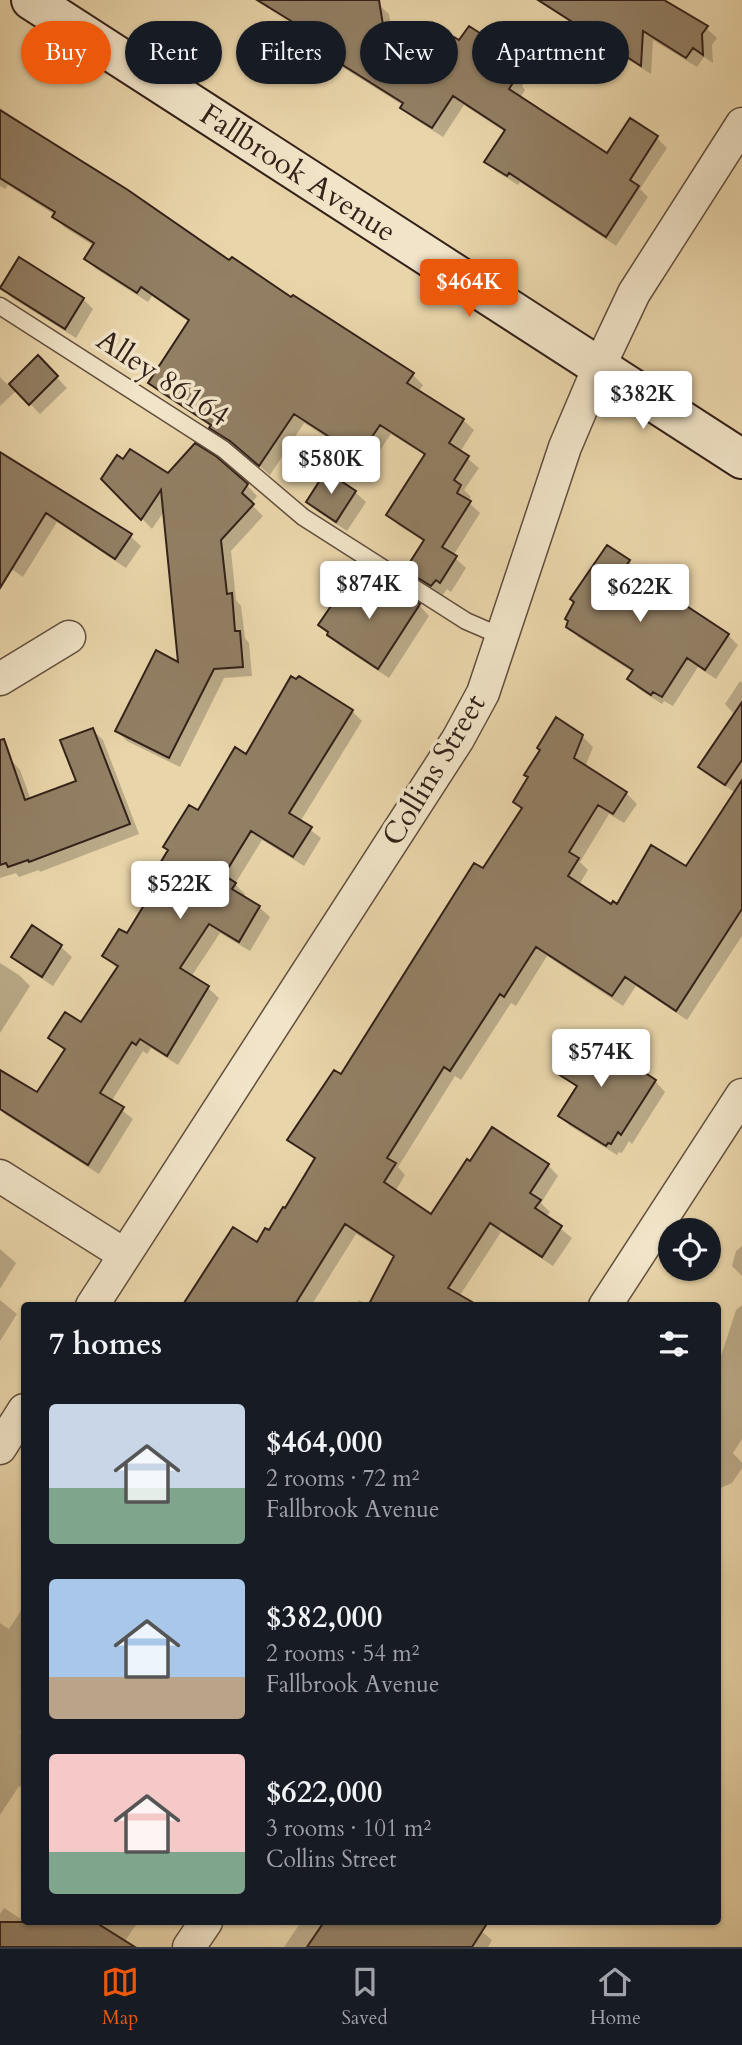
<!DOCTYPE html>
<meta charset="utf-8">
<style>
:root{--surface:#171b24;--page:#242831;--text:#f1f3f6;--muted:#9ea1a6;--line:#363941;--accent:#ea580c}
body{margin:0;font-family:Cardo,serif;background:var(--page);color:var(--text);height:100vh;display:flex;flex-direction:column;font-size:26px;white-space:nowrap}
*{box-sizing:border-box;margin:0}
p{font-size:23px;color:var(--muted)}
.icon{flex:none;width:38px;height:38px;fill:none;stroke:currentColor;stroke-width:2;stroke-linecap:round;stroke-linejoin:round}
.map{position:relative;flex:1;overflow:hidden}
.sheet{position:absolute;left:21px;top:1302px;width:700px;height:623px;display:flex;flex-direction:column;background:var(--surface);border-radius:7px;box-shadow:0 2px 5px #0004}
.sheet>*{flex:none}
.top-card{position:absolute;left:21px;top:21px;width:700px;height:63px;display:flex;gap:14px}
.buttons{position:absolute;left:658px;top:1218px;display:grid;gap:14px}
.buttons a{display:grid;place-items:center;width:63px;height:63px;border-radius:50%;background:var(--surface);box-shadow:0 2px 5px #0004;font-size:35px}
.price{position:absolute;translate:-50% -60px;padding:0 16px;border-radius:7px;background:#fff;color:#222;font-size:23px;line-height:46px;filter:drop-shadow(0 2px 4px #0008)}
.price::after{content:'';position:absolute;left:50%;top:42px;width:21px;height:16px;margin-left:-10px;background:inherit;clip-path:polygon(0 0,100% 0,50% 100%)}
.price.current{background:var(--accent);color:#fff}
ul{padding:0;list-style:none}
li{display:flex;align-items:center;gap:21px;height:175px;padding:0 28px}
li span{display:grid;place-items:center;flex:none;width:196px;height:140px;border-radius:7px;color:#555}
li>.icon{margin-inline-start:auto}
span .icon{width:84px;height:84px;fill:#fffc;stroke-width:1}
li b{font-size:30px}
h2{display:flex;justify-content:space-between;align-items:center;height:84px;padding:0 28px;font-size:30px}
.chip{padding:0 24px;border-radius:32px;background:var(--surface);box-shadow:0 2px 5px #0004;font-size:24px;line-height:63px}
.chip.current{background:var(--accent);color:#fff}
.tabs{display:flex;justify-content:space-around;align-items:center;height:98px;border-top:2px solid var(--line);background:var(--surface);font-size:19px;color:var(--muted)}
.tabs a{display:grid;justify-items:center;gap:4px}
.tabs .current{color:var(--accent)}
.map>svg:first-child{display:block}
.shadow{fill:#0003}
.building{fill:#927f64;stroke:#342119;stroke-width:2}
.lines{fill:none;stroke-linecap:round;stroke-linejoin:round}
.lane-casing{stroke:#614e3d;stroke-width:19}
.street-casing{stroke:#614e3d;stroke-width:35}
.secondary-casing{stroke:#342119;stroke-width:42}
.lane{stroke:#f1e4c8;stroke-width:16}
.street{stroke:#f1e4c8;stroke-width:32}
.secondary{stroke:#f1e4c8;stroke-width:38}
.labels{text-anchor:middle;dominant-baseline:central;stroke-width:7;stroke-linejoin:round;paint-order:stroke}
.street-label{font-size:30px;fill:#342119;stroke:#f1e4c8}
</style>
<div class="map">
<svg width="742" height="1947" viewBox="0 0 742 1947">
<rect width="100%" height="100%" fill="#e9d5aa"/>
<filter id="stains"><feTurbulence type="fractalNoise" baseFrequency=".00286" numOctaves="4"/><feColorMatrix values="0 0 0 0 .2 0 0 0 0 .09 0 0 0 0 .02 0 0 0 .5 -.17"/></filter>
<radialGradient id="worn" r=".72"><stop offset=".6" stop-color="#630" stop-opacity="0"/><stop offset="1" stop-color="#630" stop-opacity=".3"/></radialGradient>
<!-- shadow -->
<path class="shadow" d="M 260,0 L 373,0 L 389,14 L 392,33 L 439,63 L 460,43 L 469,28 L 499,48 L 509,58 L 504,67 L 524,83 L 522,86 L 525,90 L 520,98 L 607,155 L 657,138 L 667,148 L 640,189 L 648,197 L 616,246 L 520,182 L 518,185 L 497,172 L 486,161 L 505,132 L 464,105 L 443,137 L 413,118 L 403,108 L 404,106 L 320,53 L 318,55 L 297,41 L 287,31 L 291,24 L 269,10 L 297,27 L 299,24 L 268,5 L 268,9 Z
M 566,0 L 662,0 L 706,28 L 717,38 L 712,45 L 713,63 L 704,57 L 697,67 L 653,40 L 651,74 L 574,25 L 563,14 Z
M 0,108 L 28,127 L 38,136 L 189,235 L 412,374 L 423,385 L 418,392 L 463,420 L 474,430 L 460,452 L 479,468 L 464,490 L 471,497 L 468,502 L 480,513 L 453,556 L 466,568 L 451,592 L 447,589 L 442,596 L 417,580 L 407,569 L 425,542 L 398,525 L 388,514 L 426,456 L 391,434 L 370,465 L 304,423 L 270,475 L 242,451 L 222,438 L 212,427 L 160,393 L 150,382 L 189,322 L 152,296 L 148,302 L 96,269 L 86,259 L 94,246 L 64,227 L 54,216 L 55,215 L 8,185 L 5,189 L 0,186 Z
M 1,287 L 83,299 L 93,309 L 76,338 L 12,298 Z
M 38,358 L 67,388 L 40,414 L 17,390 L 0,406 L 0,377 L 9,386 Z
M 0,454 L 130,536 L 141,546 L 126,568 L 57,522 L 23,577 L 0,561 Z
M 168,475 L 247,485 L 257,496 L 251,504 L 263,516 L 231,551 L 236,600 L 241,606 L 245,638 L 249,643 L 252,676 L 224,678 L 180,767 L 127,741 L 117,731 L 180,665 L 165,510 L 152,529 L 104,479 Z
M 355,492 L 366,502 L 347,531 L 318,512 L 308,501 Z
M 629,562 L 639,572 L 637,575 L 728,635 L 738,645 L 716,679 L 698,667 L 673,706 L 664,701 L 662,704 L 639,689 L 629,679 L 633,672 L 578,637 L 568,626 Z
M 387,600 L 419,605 L 429,616 L 389,678 L 339,645 L 320,625 Z
M 740,681 L 742,683 L 742,936 L 687,1020 L 636,986 L 623,1006 L 547,956 L 516,1006 L 511,1003 L 461,1080 L 455,1076 L 398,1167 L 405,1175 L 395,1192 L 431,1217 L 548,1165 L 558,1176 L 541,1203 L 550,1212 L 546,1217 L 572,1238 L 553,1266 L 501,1232 L 459,1297 L 356,1234 L 311,1306 L 195,1306 L 258,1245 L 286,1210 L 315,1160 L 290,1140 L 341,1076 L 483,871 L 523,810 L 515,802 L 582,736 L 593,747 L 585,767 L 626,793 L 637,804 L 624,823 L 609,814 L 580,862 L 588,870 L 579,885 L 612,907 L 618,907 L 687,869 L 736,793 L 711,777 L 700,767 L 735,715 L 725,704 Z
M 352,711 L 362,721 L 300,822 L 321,838 L 304,866 L 262,840 L 235,884 L 245,894 L 243,898 L 259,907 L 270,917 L 250,951 L 220,933 L 191,977 L 208,988 L 219,998 L 178,1065 L 151,1048 L 147,1054 L 143,1051 L 111,1102 L 133,1119 L 99,1174 L 6,1115 L 0,1109 L 0,1098 L 37,1094 L 65,1051 L 50,1038 L 82,1025 L 118,969 L 104,956 L 127,935 L 161,880 L 169,851 L 165,847 L 247,757 Z
M 93,730 L 103,740 L 139,834 L 40,872 L 39,870 L 19,877 L 16,873 L 0,878 L 0,763 L 10,759 L 20,770 L 31,800 L 78,782 Z
M 33,928 L 61,947 L 72,957 L 53,986 L 24,967 L 14,957 Z
M 0,963 L 19,975 L 30,986 L 0,1033 Z
M 557,1072 L 655,1081 L 665,1092 L 632,1144 L 629,1141 L 622,1153 L 619,1152 L 617,1155 L 570,1126 L 560,1116 L 578,1088 Z
M 742,1246 L 742,1276 L 732,1266 L 736,1251 Z
M 0,1249 L 16,1263 L 0,1289 Z
M 0,1300 L 17,1314 L 0,1341 Z
M 359,1300 L 368,1306 L 355,1306 Z
M 742,1305 L 742,1439 L 733,1453 L 742,1463 L 742,1468 L 732,1483 L 718,1489 L 718,1354 L 721,1356 L 736,1310 Z
M 24,1606 L 24,1726 L 20,1733 L 24,1736 L 24,1790 L 19,1786 L 0,1815 L 0,1623 L 9,1629 Z
M 4,1908 L 21,1919 L 24,1913 L 24,1922 L 138,1922 L 121,1947 L 0,1947 L 0,1914 Z
M 301,1922 L 470,1922 L 492,1940 L 488,1947 L 284,1947 Z"/>
<!-- building -->
<path class="building" d="M 257,0 L 379,0 L 383,25 L 439,61 L 454,37 L 459,40 L 469,26 L 500,46 L 493,58 L 514,72 L 512,75 L 516,78 L 509,89 L 607,153 L 630,118 L 658,136 L 630,180 L 639,186 L 606,237 L 509,173 L 507,176 L 484,162 L 505,130 L 453,96 L 432,128 L 400,108 L 403,103 L 309,44 L 308,46 L 284,31 L 291,21 Z
M 538,0 L 664,0 L 708,26 L 702,34 L 703,55 L 693,48 L 686,58 L 643,31 L 641,66 Z
M 0,110 L 128,190 L 229,260 L 232,257 L 291,297 L 293,295 L 414,373 L 407,383 L 464,419 L 449,443 L 469,456 L 454,480 L 461,485 L 457,493 L 471,501 L 442,547 L 457,556 L 440,583 L 436,580 L 431,586 L 405,570 L 424,540 L 386,515 L 425,454 L 380,425 L 359,456 L 294,414 L 259,466 L 230,441 L 209,428 L 211,425 L 148,383 L 189,320 L 141,287 L 137,293 L 84,259 L 94,243 L 52,217 L 55,212 L 0,178 Z
M 19,257 L 84,298 L 65,329 L 0,288 Z
M 38,355 L 58,376 L 29,405 L 9,384 Z
M 195,443 L 217,457 L 248,484 L 242,493 L 254,504 L 221,540 L 227,594 L 232,593 L 235,631 L 240,631 L 243,667 L 214,669 L 169,758 L 115,731 L 156,650 L 178,662 L 161,490 L 141,520 L 101,479 L 117,455 L 123,459 L 130,449 L 168,473 Z
M 0,452 L 132,534 L 115,559 L 46,513 L 0,588 Z
M 326,471 L 356,491 L 336,522 L 306,502 Z
M 607,545 L 630,560 L 626,566 L 729,634 L 705,670 L 687,658 L 662,697 L 653,692 L 651,695 L 627,679 L 633,670 L 566,627 L 568,621 L 565,619 L 574,602 L 570,599 Z
M 362,581 L 387,597 L 393,587 L 420,604 L 378,669 L 327,635 L 328,632 L 318,625 L 342,590 L 352,596 Z
M 291,676 L 296,679 L 299,676 L 353,710 L 289,813 L 312,827 L 293,857 L 251,831 L 224,875 L 236,883 L 232,889 L 260,906 L 239,942 L 209,924 L 180,968 L 209,986 L 167,1056 L 140,1039 L 136,1045 L 132,1042 L 100,1093 L 124,1107 L 88,1165 L 0,1109 L 0,1070 L 37,1092 L 65,1049 L 48,1038 L 65,1012 L 81,1022 L 118,966 L 102,956 L 119,929 L 127,933 L 160,879 L 153,875 L 168,850 L 163,847 L 189,805 L 198,810 L 235,747 L 246,754 Z
M 742,702 L 742,760 L 725,785 L 698,767 Z
M 556,717 L 583,735 L 574,758 L 627,792 L 613,814 L 598,805 L 569,852 L 579,858 L 568,876 L 611,904 L 613,901 L 617,904 L 651,845 L 686,866 L 742,780 L 742,909 L 676,1011 L 625,977 L 612,996 L 536,947 L 504,997 L 500,994 L 450,1071 L 444,1067 L 387,1158 L 396,1163 L 384,1182 L 431,1214 L 467,1159 L 470,1161 L 492,1127 L 549,1164 L 530,1193 L 541,1200 L 535,1208 L 562,1226 L 542,1257 L 490,1223 L 448,1288 L 479,1306 L 368,1306 L 394,1256 L 345,1224 L 294,1306 L 182,1306 L 233,1227 L 257,1242 L 265,1228 L 269,1230 L 283,1207 L 285,1208 L 315,1158 L 287,1140 L 334,1070 L 341,1074 L 474,863 L 483,868 L 522,808 L 513,802 L 528,777 L 524,775 L 540,750 L 537,748 Z
M 93,728 L 130,824 L 29,862 L 28,860 L 8,867 L 6,863 L 0,865 L 0,740 L 4,739 L 25,800 L 76,781 L 60,740 Z
M 32,925 L 62,945 L 42,977 L 11,957 Z
M 581,1031 L 656,1080 L 621,1135 L 618,1132 L 611,1144 L 608,1143 L 606,1146 L 558,1116 L 577,1086 L 555,1072 Z
M 0,1922 L 95,1922 L 135,1947 L 0,1947 Z
M 324,1922 L 488,1922 L 472,1947 L 307,1947 Z"/>
<g class="lines">
<!-- lane casing -->
<g class="lane-casing">
<path id="lane" d="M 0,306 L 223,449 L 303,517 L 466,621 L 503,637"/>
</g>
<!-- street casing -->
<g class="street-casing">
<path id="street" d="M 0,679 L 69,637
M 0,1176 L 125,1255
M 92,1306 L 458,739 L 483,693 L 565,447 L 599,367 L 634,293 L 742,124
M 605,1306 L 742,1095
M 0,1448 L 24,1410
M 189,1947 L 206,1922"/>
</g>
<!-- secondary casing -->
<g class="secondary-casing">
<path id="secondary" d="M 31,0 L 742,459"/>
</g>
<!-- lane -->
<use href="#lane" class="lane"/>
<!-- street -->
<use href="#street" class="street"/>
<!-- secondary -->
<use href="#secondary" class="secondary"/>
</g>
<g class="labels">
<!-- street labels -->
<g class="street-label">
<text transform="translate(298 173) rotate(33)">Fallbrook Avenue</text>
<text transform="translate(163 378) rotate(33)">Alley 86164</text>
<text transform="translate(434 770) rotate(-59)">Collins Street</text>
</g>
</g>
<rect width="100%" height="100%" filter="url(#stains)"/>
<rect width="100%" height="100%" fill="url(#worn)"/>
</svg>
<div class="buttons">
<a><svg class="icon" aria-label="locate" viewBox="0 0 24 24"><circle cx="12" cy="12" r="6"/><path d="M12 2v4M12 18v4M2 12h4M18 12h4"/></svg></a>
</div>
<b class="price current" style="left:469px;top:319px">$464K</b>
<b class="price" style="left:643px;top:431px">$382K</b>
<b class="price" style="left:331px;top:496px">$580K</b>
<b class="price" style="left:369px;top:621px">$874K</b>
<b class="price" style="left:640px;top:624px">$622K</b>
<b class="price" style="left:180px;top:921px">$522K</b>
<b class="price" style="left:601px;top:1089px">$574K</b>
<div class="top-card">
<a class="chip current">Buy</a>
<a class="chip">Rent</a>
<a class="chip">Filters</a>
<a class="chip">New</a>
<a class="chip">Apartment</a>
</div>
<section class="sheet">
<h2>7 homes<svg class="icon" aria-label="filters" viewBox="0 0 24 24"><path d="M4 7h16M4 17h16"/><circle cx="9" cy="7" r="2"/><circle cx="15" cy="17" r="2"/></svg></h2>
<ul>
<li><span style="background:linear-gradient(#c9d6e8 60%,#7fa58c 0)"><svg class="icon" aria-label="home" viewBox="0 0 24 24"><path d="M3 11l9-7 9 7M6 9v11h12V9"/></svg></span><div><b>$464,000</b><p>2 rooms · 72 m²</p><p>Fallbrook Avenue</p></div></li>
<li><span style="background:linear-gradient(#a9c7e8 70%,#b9a48a 0)"><svg class="icon" aria-label="home" viewBox="0 0 24 24"><path d="M3 11l9-7 9 7M6 9v11h12V9"/></svg></span><div><b>$382,000</b><p>2 rooms · 54 m²</p><p>Fallbrook Avenue</p></div></li>
<li><span style="background:linear-gradient(#f6c9c9 70%,#7fa58c 0)"><svg class="icon" aria-label="home" viewBox="0 0 24 24"><path d="M3 11l9-7 9 7M6 9v11h12V9"/></svg></span><div><b>$622,000</b><p>3 rooms · 101 m²</p><p>Collins Street</p></div></li>
</ul>
</section>
</div>
<nav class="tabs">
<a class="current"><svg class="icon" aria-label="map" viewBox="0 0 24 24"><path d="M3 6l6-2 6 2 6-2v14l-6 2-6-2-6 2zM9 4v14M15 6v14"/></svg>Map</a>
<a><svg class="icon" aria-label="saved" viewBox="0 0 24 24"><path d="M7 4h10v16l-5-4-5 4z"/></svg>Saved</a>
<a><svg class="icon" aria-label="home" viewBox="0 0 24 24"><path d="M3 11l9-7 9 7M6 9v11h12V9"/></svg>Home</a>
</nav>
